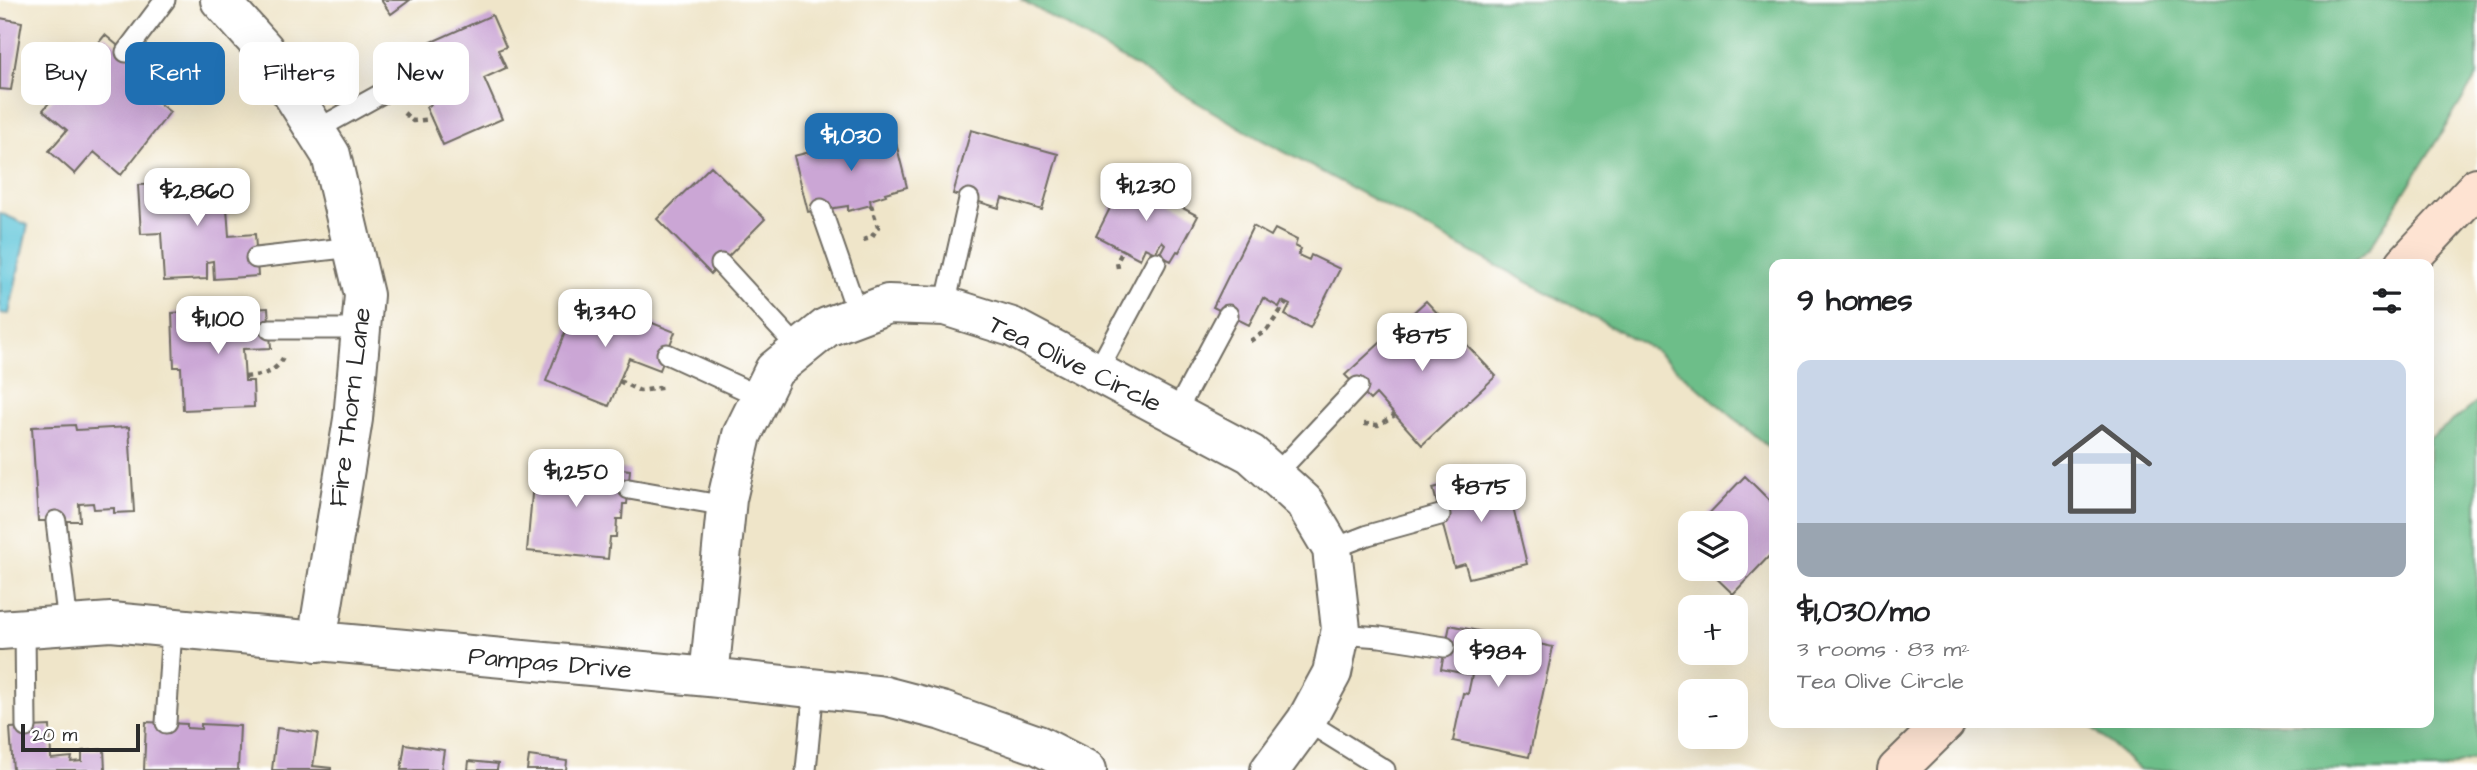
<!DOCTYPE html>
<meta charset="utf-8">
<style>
:root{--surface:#fff;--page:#f6f6f6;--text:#202124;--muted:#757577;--line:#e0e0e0;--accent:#1f6fb2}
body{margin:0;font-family:"Architects Daughter",sans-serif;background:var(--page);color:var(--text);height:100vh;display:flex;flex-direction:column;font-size:26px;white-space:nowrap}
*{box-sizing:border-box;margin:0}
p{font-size:23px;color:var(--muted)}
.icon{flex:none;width:38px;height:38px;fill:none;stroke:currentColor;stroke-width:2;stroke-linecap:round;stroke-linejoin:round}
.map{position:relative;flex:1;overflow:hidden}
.sheet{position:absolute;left:1769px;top:259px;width:665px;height:469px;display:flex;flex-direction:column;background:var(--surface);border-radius:14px;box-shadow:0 7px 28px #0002}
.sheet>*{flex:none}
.guide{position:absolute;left:21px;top:42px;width:665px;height:63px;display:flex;gap:14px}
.tools{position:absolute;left:1678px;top:511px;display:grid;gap:14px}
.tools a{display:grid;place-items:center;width:70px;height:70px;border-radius:14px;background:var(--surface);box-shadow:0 7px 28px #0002;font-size:35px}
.scale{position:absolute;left:21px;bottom:18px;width:119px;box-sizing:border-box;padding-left:7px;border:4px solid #2b2b2b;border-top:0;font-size:19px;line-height:24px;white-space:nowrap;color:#2b2b2b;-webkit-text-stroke:5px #fff;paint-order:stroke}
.price{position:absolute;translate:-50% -60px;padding:0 16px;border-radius:14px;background:#fff;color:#222;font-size:23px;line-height:46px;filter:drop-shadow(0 2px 4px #0008)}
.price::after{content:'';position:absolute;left:50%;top:42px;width:21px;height:16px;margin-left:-10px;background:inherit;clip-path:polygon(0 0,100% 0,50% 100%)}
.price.selected{background:var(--accent);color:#fff}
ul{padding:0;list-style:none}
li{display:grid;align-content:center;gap:14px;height:371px;padding:0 28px}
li+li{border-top:2px solid var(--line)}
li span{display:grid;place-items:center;height:217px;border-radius:14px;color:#555}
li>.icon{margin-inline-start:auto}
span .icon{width:126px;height:126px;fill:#fffc;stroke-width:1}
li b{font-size:30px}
h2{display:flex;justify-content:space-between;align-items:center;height:84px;padding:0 28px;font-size:30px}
.tag{padding:0 24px;border-radius:14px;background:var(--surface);box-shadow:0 7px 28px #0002;font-size:24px;line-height:63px}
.tag.selected{background:var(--accent);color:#fff}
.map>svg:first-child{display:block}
.forest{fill:#6dbe89;stroke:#4c745a;stroke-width:2}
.water{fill:#5dc5d9;stroke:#447882;stroke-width:2}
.building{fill:#cba6d5}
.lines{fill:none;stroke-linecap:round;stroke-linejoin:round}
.lane-casing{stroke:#706c62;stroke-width:23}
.street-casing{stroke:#706c62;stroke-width:42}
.secondary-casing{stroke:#706c62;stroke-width:42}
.path{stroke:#706c62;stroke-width:4.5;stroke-dasharray:5 5;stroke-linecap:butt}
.lane{stroke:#fff;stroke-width:19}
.street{stroke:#fff;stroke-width:38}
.secondary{stroke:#fee3d2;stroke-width:38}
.labels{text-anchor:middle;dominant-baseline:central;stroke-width:5;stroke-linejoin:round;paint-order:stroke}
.street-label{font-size:26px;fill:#2b2b2b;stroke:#fff}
</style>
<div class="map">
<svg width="2477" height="770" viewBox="0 0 2477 770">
<rect width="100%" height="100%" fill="#fff"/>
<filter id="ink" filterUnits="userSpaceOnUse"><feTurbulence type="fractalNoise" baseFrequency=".0143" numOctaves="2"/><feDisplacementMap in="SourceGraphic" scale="14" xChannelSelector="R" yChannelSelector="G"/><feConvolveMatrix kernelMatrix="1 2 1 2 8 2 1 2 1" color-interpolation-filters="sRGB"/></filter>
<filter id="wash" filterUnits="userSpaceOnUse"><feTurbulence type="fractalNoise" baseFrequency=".00686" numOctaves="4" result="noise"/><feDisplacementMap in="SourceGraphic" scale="28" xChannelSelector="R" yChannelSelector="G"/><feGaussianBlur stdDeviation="1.57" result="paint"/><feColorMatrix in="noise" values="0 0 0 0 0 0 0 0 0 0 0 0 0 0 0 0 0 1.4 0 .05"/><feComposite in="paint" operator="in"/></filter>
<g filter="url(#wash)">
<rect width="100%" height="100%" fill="#efe5c9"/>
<!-- forest -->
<path class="forest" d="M 1022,0 L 2477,0 L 2477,76 L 2369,249 L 2351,264 L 1774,264 L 1774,452 L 1653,349 L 1258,138 Z
M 2477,402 L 2477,758 L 2439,770 L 2140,770 L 2087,723 L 2429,723 L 2429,439 Z"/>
<!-- water -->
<path class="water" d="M 0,213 L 28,225 L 9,314 L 0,313 Z"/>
<g id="blocks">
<!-- building -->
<path class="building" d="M 381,0 L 410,0 L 391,14 Z
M 492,15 L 506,47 L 498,50 L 506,68 L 484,78 L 502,119 L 443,145 L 426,107 L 431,105 L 424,89 L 414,94 L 398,57 Z
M 0,18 L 22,22 L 11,90 L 0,89 Z
M 105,35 L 140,64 L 133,72 L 157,91 L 151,97 L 170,112 L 121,175 L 94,152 L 75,174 L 49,151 L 67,130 L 43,110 Z
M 971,130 L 1058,154 L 1042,210 L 1002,198 L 999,208 L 953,194 Z
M 893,131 L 907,187 L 885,193 L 886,195 L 870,200 L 871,205 L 848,211 L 848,206 L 808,212 L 794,156 Z
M 711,166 L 765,219 L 711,274 L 657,219 Z
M 236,175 L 239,208 L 227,208 L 229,236 L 255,234 L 258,276 L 214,279 L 213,261 L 207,262 L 207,279 L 164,281 L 161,233 L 141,234 L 138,185 L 159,184 L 159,180 Z
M 1125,178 L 1198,216 L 1179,252 L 1177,251 L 1171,261 L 1159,255 L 1165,244 L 1162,241 L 1155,253 L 1145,248 L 1140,259 L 1096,236 Z
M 1253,226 L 1271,236 L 1275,229 L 1297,240 L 1295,246 L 1301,249 L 1298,255 L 1309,260 L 1311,255 L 1340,269 L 1310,328 L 1285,315 L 1290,305 L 1282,301 L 1279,307 L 1263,298 L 1249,325 L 1213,307 Z
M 580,294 L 675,332 L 660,370 L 629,358 L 609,406 L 546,381 Z
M 1426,301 L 1496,376 L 1422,445 L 1376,394 L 1370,400 L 1345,375 Z
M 268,308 L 271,348 L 243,349 L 245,381 L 253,381 L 254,407 L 183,410 L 181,367 L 174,367 L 172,313 Z
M 75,425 L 76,430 L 129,427 L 134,512 L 114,513 L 114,508 L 94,509 L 93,503 L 79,504 L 80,521 L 38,521 L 32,427 Z
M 535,460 L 630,470 L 627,504 L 623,504 L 622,519 L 617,519 L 616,537 L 610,537 L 608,559 L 527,551 Z
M 1504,470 L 1527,564 L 1469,578 L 1465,564 L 1454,567 L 1433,488 Z
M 1745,476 L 1774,505 L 1774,551 L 1733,594 L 1707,569 L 1736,569 L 1736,523 L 1700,523 Z
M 1450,625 L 1553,647 L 1529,757 L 1453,741 L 1463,693 L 1468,694 L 1472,675 L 1441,669 Z
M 146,722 L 187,724 L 187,728 L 201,729 L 201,724 L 240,726 L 238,770 L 144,770 Z
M 50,726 L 51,759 L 72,757 L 71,762 L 82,761 L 82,751 L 104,749 L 105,770 L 13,770 L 10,728 Z
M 277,728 L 318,733 L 313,766 L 331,768 L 331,770 L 272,770 Z
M 405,744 L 444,750 L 441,770 L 401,770 Z
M 529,756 L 567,761 L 566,770 L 527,770 Z
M 469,761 L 498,764 L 497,770 L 468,770 Z"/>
</g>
</g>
<g filter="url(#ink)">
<use href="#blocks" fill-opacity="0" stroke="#706c62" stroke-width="2"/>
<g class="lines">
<!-- lane casing -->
<g class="lane-casing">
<path id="lane" d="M 126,52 L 165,0
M 316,130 L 408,79
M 821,209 L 858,315
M 256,258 L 353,247
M 721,264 L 799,349
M 945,306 L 969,199
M 270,329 L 361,329
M 667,354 L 761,397
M 1097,372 L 1156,262
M 1175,414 L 1228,315
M 1275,475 L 1358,387
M 629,489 L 726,506
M 56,521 L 68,625
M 1332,549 L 1368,535 L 1440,515
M 25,628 L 26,727
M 1340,634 L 1380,637 L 1445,647
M 1306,721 L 1385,770
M 166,723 L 172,628
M 806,770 L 814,688"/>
</g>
<!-- street casing -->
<g class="street-casing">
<path id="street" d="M 220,0 L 264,49 L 331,155 L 364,295 L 353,419 L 317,642
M 0,630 L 111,622 L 709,677 L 885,696 L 942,711 L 1038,745 L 1087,770
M 709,677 L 727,499 L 742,435 L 774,370 L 827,327 L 888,304 L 945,306 L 1012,327 L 1251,454 L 1304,502 L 1332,549 L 1341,629 L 1332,673 L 1306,721 L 1270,770"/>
</g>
<!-- secondary casing -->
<g class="secondary-casing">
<path id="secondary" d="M 2405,264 L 2477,187
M 1897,770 L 1945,723"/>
</g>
<!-- path -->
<path class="path" d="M 404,113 L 413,121 L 432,119
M 863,240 L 871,238 L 878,227 L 871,205
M 1118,268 L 1117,262 L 1123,250
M 1250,341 L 1267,330 L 1286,303
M 245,377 C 262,375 274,374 283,358
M 619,381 L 640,391 L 666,387
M 1364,424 L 1378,425 L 1395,415"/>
<!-- lane -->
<use href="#lane" class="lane"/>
<!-- street -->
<use href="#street" class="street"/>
<!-- secondary -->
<use href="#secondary" class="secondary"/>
</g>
</g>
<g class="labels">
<!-- street labels -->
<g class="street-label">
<text transform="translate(1075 364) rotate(26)">Tea Olive Circle</text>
<text transform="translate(350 407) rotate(-83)">Fire Thorn Lane</text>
<text transform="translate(550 663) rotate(5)">Pampas Drive</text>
</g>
</g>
</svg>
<div class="tools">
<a><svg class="icon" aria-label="layers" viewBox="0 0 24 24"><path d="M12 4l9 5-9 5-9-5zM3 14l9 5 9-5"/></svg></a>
<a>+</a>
<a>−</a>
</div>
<div class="scale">20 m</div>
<b class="price selected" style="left:851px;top:173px">$1,030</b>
<b class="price" style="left:1146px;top:223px">$1,230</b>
<b class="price" style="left:197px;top:228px">$2,860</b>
<b class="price" style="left:605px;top:349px">$1,340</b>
<b class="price" style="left:218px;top:356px">$1,100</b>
<b class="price" style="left:1422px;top:373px">$875</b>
<b class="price" style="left:576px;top:509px">$1,250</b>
<b class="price" style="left:1481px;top:524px">$875</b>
<b class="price" style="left:1498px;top:689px">$984</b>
<div class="guide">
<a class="tag">Buy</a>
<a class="tag selected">Rent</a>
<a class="tag">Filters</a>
<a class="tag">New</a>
</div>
<section class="sheet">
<h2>9 homes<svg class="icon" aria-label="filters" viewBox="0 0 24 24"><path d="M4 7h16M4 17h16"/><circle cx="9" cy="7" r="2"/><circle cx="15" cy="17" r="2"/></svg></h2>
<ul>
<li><span style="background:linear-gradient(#c9d6e8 75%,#9aa5b1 0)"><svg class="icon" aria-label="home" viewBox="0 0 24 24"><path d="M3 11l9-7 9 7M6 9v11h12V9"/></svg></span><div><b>$1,030/mo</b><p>3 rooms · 83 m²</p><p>Tea Olive Circle</p></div></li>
</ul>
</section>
</div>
